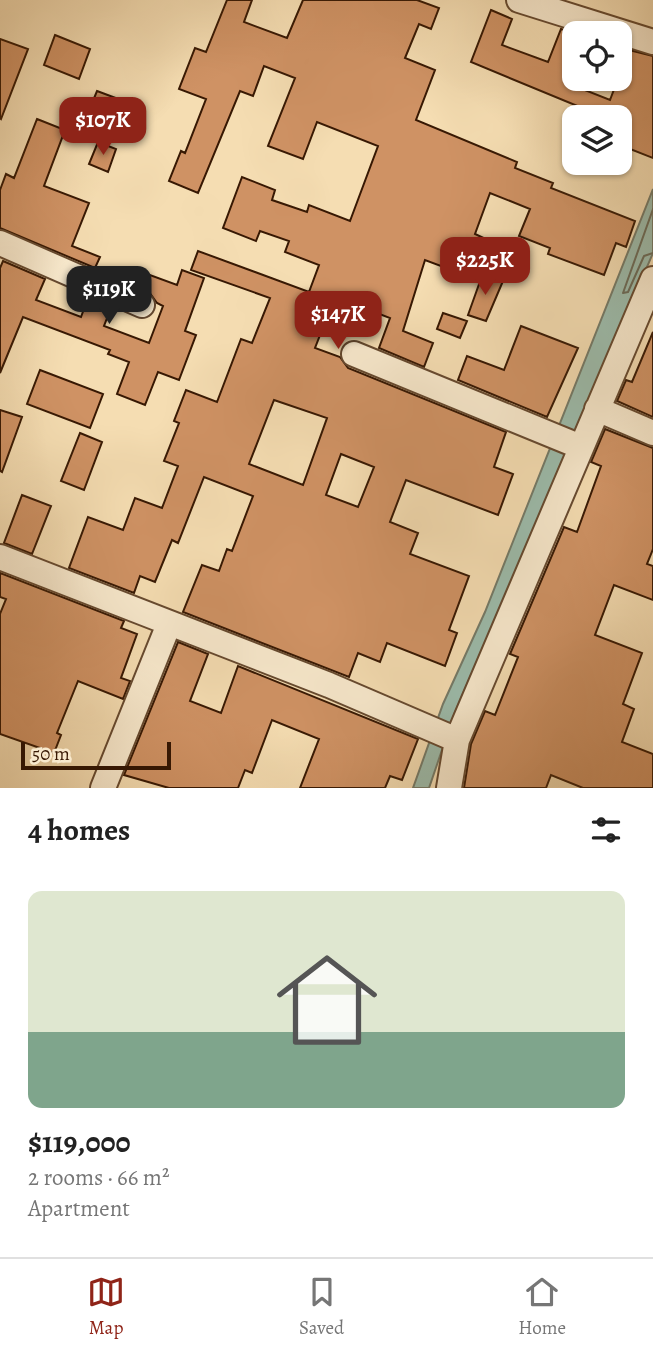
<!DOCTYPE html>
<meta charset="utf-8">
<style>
:root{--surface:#fff;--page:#f6f6f6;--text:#222;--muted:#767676;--line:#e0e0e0;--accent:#8f2418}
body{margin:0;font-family:Alegreya,serif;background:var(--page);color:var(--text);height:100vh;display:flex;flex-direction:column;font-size:26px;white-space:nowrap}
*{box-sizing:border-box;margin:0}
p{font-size:23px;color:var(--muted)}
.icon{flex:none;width:38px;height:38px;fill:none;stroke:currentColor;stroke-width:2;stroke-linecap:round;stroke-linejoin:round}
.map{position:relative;height:788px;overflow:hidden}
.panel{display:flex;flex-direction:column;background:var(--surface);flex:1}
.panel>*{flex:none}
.fabs{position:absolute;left:562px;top:21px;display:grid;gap:14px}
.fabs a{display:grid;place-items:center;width:70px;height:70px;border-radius:14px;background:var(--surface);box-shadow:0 2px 5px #0004;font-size:35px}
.scale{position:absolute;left:21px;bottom:18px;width:150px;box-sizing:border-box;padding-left:7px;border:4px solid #371803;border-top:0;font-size:19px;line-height:24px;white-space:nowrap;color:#371803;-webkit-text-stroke:5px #f8e9cd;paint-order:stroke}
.price{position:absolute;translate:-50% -60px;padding:0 16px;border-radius:14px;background:var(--accent);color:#fff;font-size:23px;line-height:46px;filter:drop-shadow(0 2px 4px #0008)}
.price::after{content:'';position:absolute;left:50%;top:42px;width:21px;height:16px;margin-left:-10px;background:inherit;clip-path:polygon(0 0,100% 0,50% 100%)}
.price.current{background:#222;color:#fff}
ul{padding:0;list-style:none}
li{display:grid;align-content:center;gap:14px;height:371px;padding:0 28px}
li span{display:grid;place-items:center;height:217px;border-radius:14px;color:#555}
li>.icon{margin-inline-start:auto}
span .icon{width:126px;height:126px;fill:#fffc;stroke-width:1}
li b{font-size:30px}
h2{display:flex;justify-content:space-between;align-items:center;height:84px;padding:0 28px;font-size:30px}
.tabs{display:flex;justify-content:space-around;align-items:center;height:98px;border-top:2px solid var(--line);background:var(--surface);font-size:19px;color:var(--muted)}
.tabs a{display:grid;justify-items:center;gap:4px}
.tabs .current{color:var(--accent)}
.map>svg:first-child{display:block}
.water{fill:#9cbcac;stroke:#747a68;stroke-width:2}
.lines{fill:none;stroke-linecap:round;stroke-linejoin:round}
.shore{stroke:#6a6a58;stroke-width:2}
.building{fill:#cf9264;stroke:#371803;stroke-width:2;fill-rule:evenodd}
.minor-casing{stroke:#66492f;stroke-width:28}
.minor{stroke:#f8e9cd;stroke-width:24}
</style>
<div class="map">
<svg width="653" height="788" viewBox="0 0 653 788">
<rect width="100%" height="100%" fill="#f5ddb2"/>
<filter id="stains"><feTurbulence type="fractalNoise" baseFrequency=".00286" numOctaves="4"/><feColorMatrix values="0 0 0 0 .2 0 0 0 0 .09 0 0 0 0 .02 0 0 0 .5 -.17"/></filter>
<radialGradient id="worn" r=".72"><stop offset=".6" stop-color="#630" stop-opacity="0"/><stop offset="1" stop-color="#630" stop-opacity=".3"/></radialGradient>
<!-- water -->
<path class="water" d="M 653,189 L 653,253 L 455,712 L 429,788 L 413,788 L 443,704 L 485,612 Z"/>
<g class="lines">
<!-- shore -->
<path class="shore" d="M 653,209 L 623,293 L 628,292 L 644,256 L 653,253"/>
</g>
<!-- building -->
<path class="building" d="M 227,0 L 252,0 L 244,22 L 287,38 L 303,0 L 417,0 L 439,8 L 431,29 L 419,24 L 405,58 L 435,70 L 416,120 L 517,162 L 515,168 L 553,183 L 551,188 L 635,221 L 626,247 L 616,243 L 604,275 L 548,254 L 550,248 L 519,236 L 530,209 L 490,193 L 475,234 L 488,240 L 473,278 L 425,260 L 403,331 L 433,343 L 424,367 L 379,348 L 390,318 L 346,301 L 344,306 L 333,302 L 315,348 L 340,357 L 348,368 L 506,432 L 494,467 L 513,474 L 498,515 L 406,480 L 390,522 L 418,533 L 410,554 L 469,576 L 449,630 L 457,633 L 445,666 L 387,643 L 380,662 L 358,653 L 349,677 L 183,612 L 202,565 L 219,571 L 227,549 L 232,551 L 253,496 L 204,477 L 178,543 L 172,540 L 155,582 L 140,576 L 134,593 L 69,568 L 88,517 L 123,530 L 135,498 L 162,508 L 178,466 L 164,461 L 179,423 L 174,421 L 186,390 L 217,402 L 241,339 L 252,343 L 270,298 L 191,270 L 198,251 L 309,292 L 319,265 L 285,252 L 289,241 L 260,231 L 256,241 L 223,228 L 242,177 L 275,190 L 272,200 L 307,212 L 309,205 L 350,221 L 378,146 L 317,122 L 303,159 L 268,146 L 295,78 L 264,66 L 253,96 L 240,91 L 198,193 L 169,181 L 181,151 L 185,153 L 206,99 L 179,89 L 195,48 L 206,52 ZM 274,400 L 327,418 L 303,485 L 249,464 ZM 341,454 L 374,467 L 358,507 L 326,495 Z
M 491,10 L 512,19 L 502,45 L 548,62 L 561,29 L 574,33 L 574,79 L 580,79 L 577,87 L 610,100 L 629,50 L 653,56 L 653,158 L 620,145 L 620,117 L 604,117 L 471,62 Z
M 55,35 L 90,49 L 79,79 L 44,65 Z
M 0,39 L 28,49 L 1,119 L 0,118 Z
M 97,91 L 124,101 L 117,118 L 90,108 Z
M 37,119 L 65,130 L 44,186 L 89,203 L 72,246 L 100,257 L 95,268 L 0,228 L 0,190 L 6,174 L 14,178 Z
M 98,142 L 116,149 L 108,172 L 89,164 Z
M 3,261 L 45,279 L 36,300 L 81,317 L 88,298 L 111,308 L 104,326 L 149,343 L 163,306 L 157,303 L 149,292 L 134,285 L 139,271 L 177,285 L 182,270 L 204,278 L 185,331 L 196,335 L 179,380 L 158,372 L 145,405 L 117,394 L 129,362 L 108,354 L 110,350 L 23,317 L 0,373 L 0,268 Z
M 483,273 L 503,281 L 486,321 L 468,315 Z
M 443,313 L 467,321 L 460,338 L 437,329 Z
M 521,326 L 578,348 L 547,417 L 458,380 L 467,356 L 504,370 Z
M 653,332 L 653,417 L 617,401 L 626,380 L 632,382 Z
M 40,370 L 103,394 L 90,428 L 27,404 Z
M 0,410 L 22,417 L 2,472 L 0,471 Z
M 605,429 L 653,448 L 653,549 L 647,564 L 653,566 L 653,600 L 614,585 L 595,635 L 642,653 L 623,704 L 634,709 L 622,742 L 653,754 L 653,788 L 583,788 L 551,775 L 546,788 L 464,788 L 471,744 L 485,711 L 495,715 L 518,657 L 510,654 L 564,527 L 577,532 L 601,466 L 591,462 Z
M 80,433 L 102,442 L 84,490 L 61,481 Z
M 22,495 L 51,506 L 32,554 L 4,543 Z
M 0,573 L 124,621 L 121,628 L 137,634 L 121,678 L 130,681 L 123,699 L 78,681 L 57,733 L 61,735 L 54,753 L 0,734 L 0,614 L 6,599 L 0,597 Z
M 178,642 L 208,654 L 190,701 L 221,713 L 238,666 L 418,739 L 402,780 L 390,776 L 385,788 L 300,788 L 319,739 L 272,720 L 252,773 L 245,770 L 238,788 L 169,788 L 124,775 Z"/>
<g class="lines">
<!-- minor casing -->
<g class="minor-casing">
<path id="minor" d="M 519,0 L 653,42
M 0,243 L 142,305
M 354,354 L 581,447
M 597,409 L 653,433
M 0,557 L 329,685 L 457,740
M 103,788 L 169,624
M 449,788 L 457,740 L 653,279"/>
</g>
<!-- minor -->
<use href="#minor" class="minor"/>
</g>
<rect width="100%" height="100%" filter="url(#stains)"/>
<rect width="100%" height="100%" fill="url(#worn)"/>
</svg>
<div class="fabs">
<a><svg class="icon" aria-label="locate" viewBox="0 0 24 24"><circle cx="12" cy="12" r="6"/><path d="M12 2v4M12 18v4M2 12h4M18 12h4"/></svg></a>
<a><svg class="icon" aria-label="layers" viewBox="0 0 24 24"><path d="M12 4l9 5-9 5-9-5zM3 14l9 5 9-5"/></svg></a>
</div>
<div class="scale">50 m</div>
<b class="price" style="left:103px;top:157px">$107K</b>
<b class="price" style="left:485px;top:297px">$225K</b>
<b class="price current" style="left:109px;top:326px">$119K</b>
<b class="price" style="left:338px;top:351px">$147K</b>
</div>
<section class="panel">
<h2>4 homes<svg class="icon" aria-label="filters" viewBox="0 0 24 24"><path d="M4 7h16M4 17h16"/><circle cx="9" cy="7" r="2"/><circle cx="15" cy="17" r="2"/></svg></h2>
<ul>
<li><span style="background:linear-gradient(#dfe7d0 65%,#7fa58c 0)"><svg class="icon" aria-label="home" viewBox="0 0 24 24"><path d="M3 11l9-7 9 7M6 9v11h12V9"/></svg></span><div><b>$119,000</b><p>2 rooms · 66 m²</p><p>Apartment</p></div></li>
</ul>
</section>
<nav class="tabs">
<a class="current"><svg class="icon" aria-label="map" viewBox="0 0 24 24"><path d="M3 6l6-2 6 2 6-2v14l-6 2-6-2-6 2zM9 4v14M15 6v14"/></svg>Map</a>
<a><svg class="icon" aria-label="saved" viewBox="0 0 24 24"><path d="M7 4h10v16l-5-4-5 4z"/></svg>Saved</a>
<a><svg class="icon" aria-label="home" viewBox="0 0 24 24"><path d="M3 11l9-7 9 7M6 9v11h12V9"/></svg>Home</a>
</nav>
